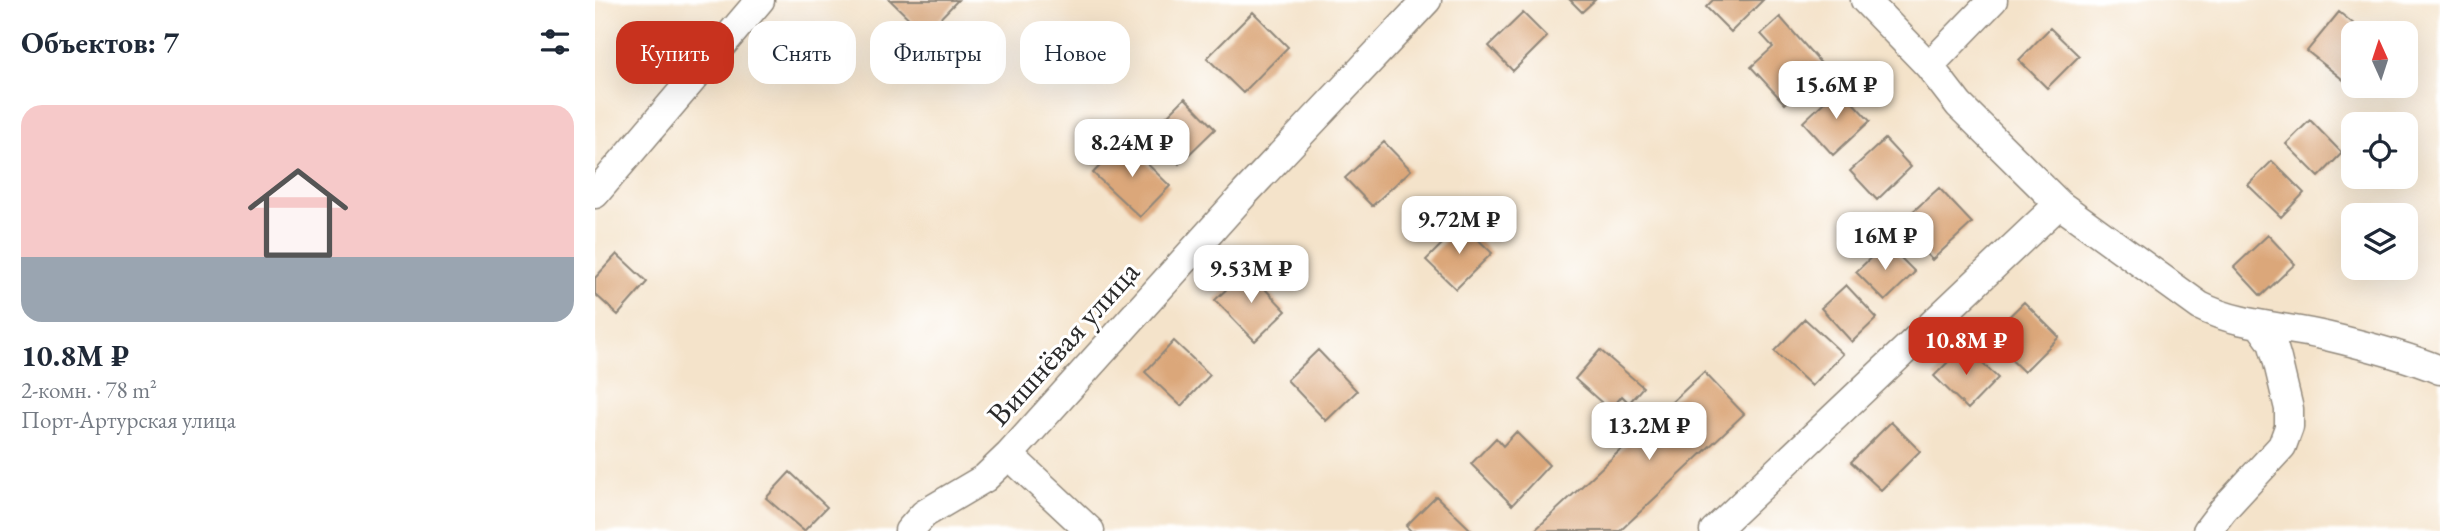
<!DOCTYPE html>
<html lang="ru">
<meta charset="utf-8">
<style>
:root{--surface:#fff;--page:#f2f2f3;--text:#1f2937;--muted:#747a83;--accent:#c8321e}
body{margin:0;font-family:"EB Garamond",serif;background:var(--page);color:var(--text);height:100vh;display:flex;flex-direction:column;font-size:26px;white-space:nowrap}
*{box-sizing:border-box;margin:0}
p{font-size:23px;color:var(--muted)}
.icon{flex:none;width:38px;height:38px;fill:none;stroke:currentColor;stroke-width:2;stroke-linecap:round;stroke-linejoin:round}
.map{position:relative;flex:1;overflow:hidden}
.side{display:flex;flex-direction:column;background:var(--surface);width:595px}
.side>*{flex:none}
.guide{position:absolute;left:21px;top:21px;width:665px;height:63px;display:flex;gap:14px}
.needle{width:46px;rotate:357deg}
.buttons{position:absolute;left:1746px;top:21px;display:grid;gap:14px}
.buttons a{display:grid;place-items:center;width:77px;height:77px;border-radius:14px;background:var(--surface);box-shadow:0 7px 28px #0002;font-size:35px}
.price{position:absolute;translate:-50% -60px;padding:0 16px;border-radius:14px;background:#fff;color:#222;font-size:23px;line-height:46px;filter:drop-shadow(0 2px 4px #0008)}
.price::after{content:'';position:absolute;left:50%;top:42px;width:21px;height:16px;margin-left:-10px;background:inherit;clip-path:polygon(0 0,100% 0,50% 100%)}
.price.current{background:var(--accent);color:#fff}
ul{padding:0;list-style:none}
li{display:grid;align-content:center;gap:14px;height:371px;padding:0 21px}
li span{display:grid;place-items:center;height:217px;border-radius:21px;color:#555}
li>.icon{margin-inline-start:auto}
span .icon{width:126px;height:126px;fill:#fffc;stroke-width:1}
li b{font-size:30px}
h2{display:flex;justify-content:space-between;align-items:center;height:84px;padding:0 21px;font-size:30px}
.pill{padding:0 24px;border-radius:21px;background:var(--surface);box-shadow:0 7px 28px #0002;font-size:24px;line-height:63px}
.pill.current{background:var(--accent);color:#fff}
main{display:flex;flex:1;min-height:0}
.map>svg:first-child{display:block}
.building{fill:#dba77a}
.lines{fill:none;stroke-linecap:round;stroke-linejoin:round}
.minor-casing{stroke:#90877a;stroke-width:31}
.minor{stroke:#fff;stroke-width:28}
.labels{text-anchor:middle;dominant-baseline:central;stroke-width:6;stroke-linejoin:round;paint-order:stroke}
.street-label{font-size:32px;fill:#2b2b2b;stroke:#fff}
</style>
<main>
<section class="side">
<h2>Объектов: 7<svg class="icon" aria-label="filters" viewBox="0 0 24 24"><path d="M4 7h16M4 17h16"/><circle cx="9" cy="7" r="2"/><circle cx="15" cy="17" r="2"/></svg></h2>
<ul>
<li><span style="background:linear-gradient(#f6c9c9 70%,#9aa5b1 0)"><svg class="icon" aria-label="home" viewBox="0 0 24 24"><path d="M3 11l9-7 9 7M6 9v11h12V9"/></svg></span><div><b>10.8M ₽</b><p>2-комн. · 78 m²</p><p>Порт-Артурская улица</p></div></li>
</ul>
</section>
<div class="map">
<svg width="1845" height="531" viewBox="0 0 1845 531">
<rect width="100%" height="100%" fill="#fff"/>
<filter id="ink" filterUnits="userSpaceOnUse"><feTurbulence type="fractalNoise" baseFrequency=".0143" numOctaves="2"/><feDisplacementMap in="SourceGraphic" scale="14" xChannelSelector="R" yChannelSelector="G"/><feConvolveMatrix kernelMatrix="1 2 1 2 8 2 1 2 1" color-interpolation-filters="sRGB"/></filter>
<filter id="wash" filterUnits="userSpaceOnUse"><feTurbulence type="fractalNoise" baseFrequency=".00686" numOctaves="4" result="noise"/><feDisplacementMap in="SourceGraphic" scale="28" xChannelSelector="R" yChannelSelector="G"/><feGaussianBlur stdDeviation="1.57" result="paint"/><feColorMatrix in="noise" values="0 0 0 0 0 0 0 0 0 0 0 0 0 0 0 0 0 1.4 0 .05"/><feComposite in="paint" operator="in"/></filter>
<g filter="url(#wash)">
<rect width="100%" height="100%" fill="#f4e3ca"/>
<g id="blocks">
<!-- building -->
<path class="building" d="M 295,0 L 363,0 L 330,34 Z
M 975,0 L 1000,0 L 987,12 Z
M 1118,0 L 1168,0 L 1136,32 L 1111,7 Z
M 658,12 L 693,47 L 648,93 L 612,58 Z
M 1744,12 L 1770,33 L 1759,33 L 1759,72 L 1751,82 L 1712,51 Z
M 928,13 L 952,37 L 918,71 L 894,46 Z
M 1185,17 L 1230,68 L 1190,104 L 1156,67 L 1178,47 L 1166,34 Z
M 1455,28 L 1484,56 L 1452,88 L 1424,60 Z
M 1244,88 L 1275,121 L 1238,155 L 1208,122 Z
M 590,98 L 620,129 L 584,164 L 555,133 Z
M 1715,120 L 1747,153 L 1724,177 L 1691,144 Z
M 1290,139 L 1316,167 L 1282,200 L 1255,171 Z
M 529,141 L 575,186 L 545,217 L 498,173 Z
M 789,142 L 816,170 L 777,206 L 750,178 Z
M 1677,161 L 1709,193 L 1686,217 L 1653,185 Z
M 1344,188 L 1377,223 L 1337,260 L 1304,224 Z
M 867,224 L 897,253 L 861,289 L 831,260 Z
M 1673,235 L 1700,264 L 1666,296 L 1639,267 Z
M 1291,243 L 1320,272 L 1290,301 L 1261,272 Z
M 22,254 L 52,282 L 23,315 L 0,294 L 0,278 Z
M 652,270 L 691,311 L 660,341 L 620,300 Z
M 1251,285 L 1282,318 L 1257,342 L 1226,308 Z
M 1429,302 L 1464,337 L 1429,372 L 1393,337 Z
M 1210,319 L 1248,354 L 1217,386 L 1179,351 Z
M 579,341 L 615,375 L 586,406 L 550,372 Z
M 1369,346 L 1403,378 L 1373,409 L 1339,376 Z
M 723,350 L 762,391 L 731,421 L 692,380 Z
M 1005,350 L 1048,387 L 1034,403 L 1027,396 L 1015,410 L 980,379 Z
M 1109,372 L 1149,414 L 1025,531 L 939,531 Z
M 1296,422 L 1325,451 L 1286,490 L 1256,462 Z
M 921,432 L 954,465 L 917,505 L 876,464 L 901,438 L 908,446 Z
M 195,472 L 232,507 L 209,531 L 171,498 Z
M 841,496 L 877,531 L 816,531 L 811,526 Z"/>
</g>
</g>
<g filter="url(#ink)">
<use href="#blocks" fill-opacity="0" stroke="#90877a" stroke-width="2"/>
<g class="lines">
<!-- minor casing -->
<g class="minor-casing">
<path id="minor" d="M 1270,0 L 1334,66 L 1364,105 L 1464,204 L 1605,306 C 1644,326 1689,326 1731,336 C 1769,345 1809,355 1845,370
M 1334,66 L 1398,0
M 0,194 L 165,0
M 414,455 L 495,531
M 314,531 L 329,514 L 390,478 L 414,455 L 650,193 L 832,0
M 1119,531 L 1464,204
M 1612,531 L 1628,510 L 1687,446 L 1694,427 L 1694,409 L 1682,359 L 1677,342 L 1664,324"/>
</g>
<!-- minor -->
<use href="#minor" class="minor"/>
</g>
</g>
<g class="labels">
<!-- street labels -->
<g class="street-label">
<text transform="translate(468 343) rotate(-48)">Вишнёвая улица</text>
</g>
</g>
</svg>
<div class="buttons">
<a><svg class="needle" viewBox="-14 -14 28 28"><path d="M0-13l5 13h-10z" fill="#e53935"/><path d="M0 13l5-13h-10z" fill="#747a83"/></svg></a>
<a><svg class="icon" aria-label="locate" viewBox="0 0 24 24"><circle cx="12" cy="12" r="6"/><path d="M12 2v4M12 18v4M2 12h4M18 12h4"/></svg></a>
<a><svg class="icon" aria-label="layers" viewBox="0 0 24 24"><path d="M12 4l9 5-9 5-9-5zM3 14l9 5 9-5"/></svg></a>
</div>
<b class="price" style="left:1241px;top:121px">15.6M ₽</b>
<b class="price" style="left:537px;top:179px">8.24M ₽</b>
<b class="price" style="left:864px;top:256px">9.72M ₽</b>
<b class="price" style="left:1290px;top:272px">16M ₽</b>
<b class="price" style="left:656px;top:305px">9.53M ₽</b>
<b class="price current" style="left:1371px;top:377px">10.8M ₽</b>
<b class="price" style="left:1054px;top:462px">13.2M ₽</b>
<div class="guide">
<a class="pill current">Купить</a>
<a class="pill">Снять</a>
<a class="pill">Фильтры</a>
<a class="pill">Новое</a>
</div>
</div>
</main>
